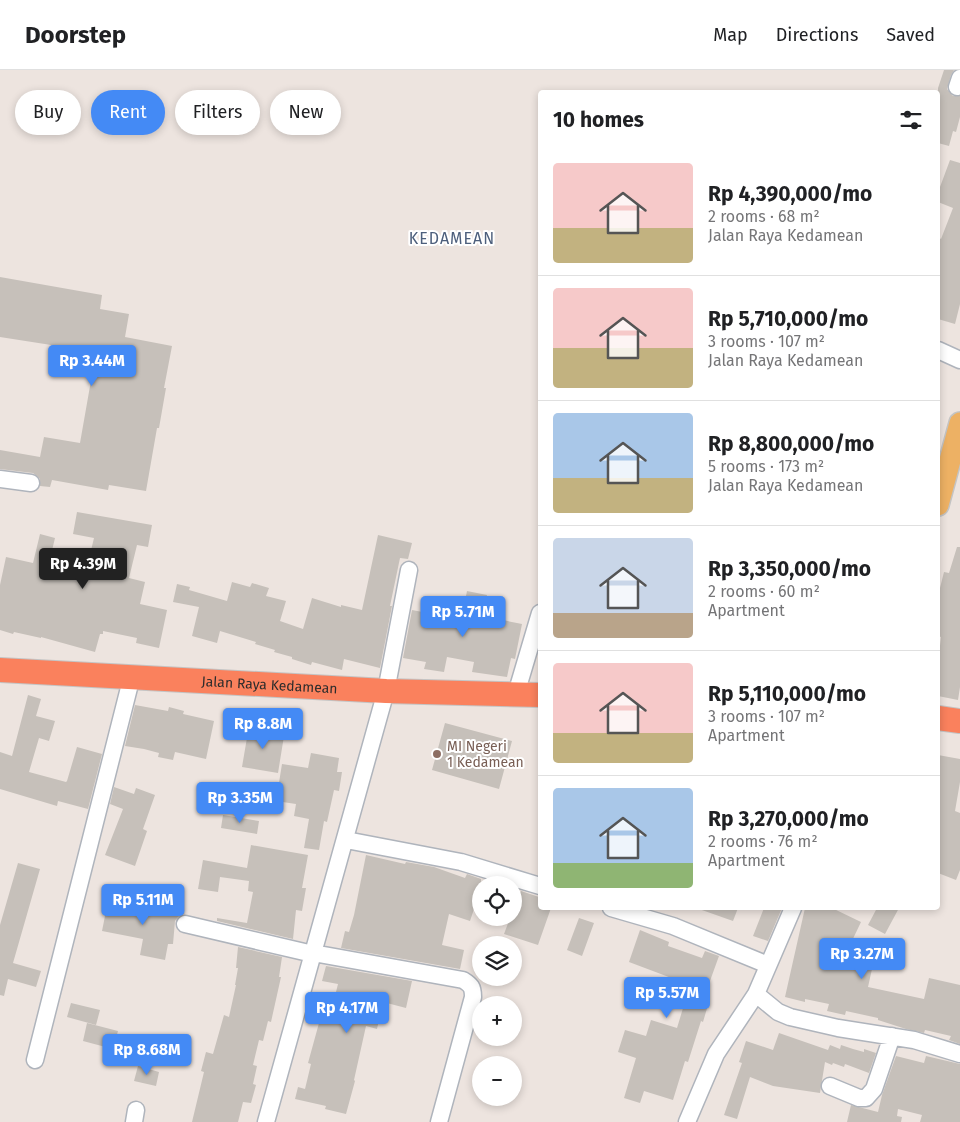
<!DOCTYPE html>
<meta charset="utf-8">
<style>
:root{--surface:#fff;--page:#f2f2f2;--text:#202124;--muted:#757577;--line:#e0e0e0;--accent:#448af5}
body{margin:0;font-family:"Fira Sans",sans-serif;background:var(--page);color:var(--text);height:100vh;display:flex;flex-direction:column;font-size:19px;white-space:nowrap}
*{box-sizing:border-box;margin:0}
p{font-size:16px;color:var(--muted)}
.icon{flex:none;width:28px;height:28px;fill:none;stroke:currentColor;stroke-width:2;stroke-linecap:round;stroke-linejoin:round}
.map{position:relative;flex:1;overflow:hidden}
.details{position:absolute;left:538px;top:20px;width:402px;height:820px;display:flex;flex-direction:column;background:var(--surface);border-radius:5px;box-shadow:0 2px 8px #0003}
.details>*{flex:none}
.top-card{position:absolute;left:15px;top:20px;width:448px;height:45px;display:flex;gap:10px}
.fabs{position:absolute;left:472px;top:806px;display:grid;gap:10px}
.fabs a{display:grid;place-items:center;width:50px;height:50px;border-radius:50%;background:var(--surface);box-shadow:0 2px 8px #0003;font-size:25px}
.price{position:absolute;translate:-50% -42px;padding:0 11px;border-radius:5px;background:var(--accent);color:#fff;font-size:16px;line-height:32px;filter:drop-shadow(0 1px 2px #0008)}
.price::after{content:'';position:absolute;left:50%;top:30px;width:15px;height:11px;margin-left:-8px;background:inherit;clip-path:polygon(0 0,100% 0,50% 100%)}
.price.active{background:#222;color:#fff}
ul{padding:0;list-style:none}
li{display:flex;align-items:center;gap:15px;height:125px;padding:0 15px}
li+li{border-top:1px solid var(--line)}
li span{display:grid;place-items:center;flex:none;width:140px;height:100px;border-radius:5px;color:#555}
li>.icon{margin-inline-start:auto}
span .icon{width:60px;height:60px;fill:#fffc;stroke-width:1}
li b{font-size:21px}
h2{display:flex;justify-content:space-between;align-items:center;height:60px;padding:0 15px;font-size:21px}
.chip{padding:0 18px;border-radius:22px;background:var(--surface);box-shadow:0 2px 8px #0003;font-size:18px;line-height:45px}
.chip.active{background:var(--accent);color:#fff}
header{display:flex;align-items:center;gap:30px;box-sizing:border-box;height:70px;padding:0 25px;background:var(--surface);border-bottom:1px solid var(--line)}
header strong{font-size:24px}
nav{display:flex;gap:28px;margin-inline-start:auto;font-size:18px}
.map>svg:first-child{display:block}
.building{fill:#c6c0ba}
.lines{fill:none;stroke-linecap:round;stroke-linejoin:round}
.minor-casing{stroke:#afb4bc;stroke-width:19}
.major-casing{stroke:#c4c4c4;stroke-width:24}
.highway-casing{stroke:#c4c4c4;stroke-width:26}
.minor{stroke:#fff;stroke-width:16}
.major{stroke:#edb164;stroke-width:21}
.highway{stroke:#fa815d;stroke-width:24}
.education-dot{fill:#8d6e63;stroke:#fff;stroke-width:2}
.labels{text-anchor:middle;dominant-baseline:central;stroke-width:4;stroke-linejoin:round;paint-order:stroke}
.street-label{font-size:14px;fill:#2c2c2c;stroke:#fff}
.education-label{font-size:14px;fill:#785e54;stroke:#fff;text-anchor:start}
.quarter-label{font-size:16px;letter-spacing:1px;fill:#4d5f7c;stroke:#fff}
</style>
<header>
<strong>Doorstep</strong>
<nav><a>Map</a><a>Directions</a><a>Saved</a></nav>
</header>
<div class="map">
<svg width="960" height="1052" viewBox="0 0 960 1052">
<rect width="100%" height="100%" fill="#ede4df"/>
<!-- building -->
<path class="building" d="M 944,0 L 954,0 L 951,5 L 947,19 L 953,26 L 960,26 L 960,47 L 956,62 L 953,61 L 949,76 L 938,73 L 938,18 Z
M 950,90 L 960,93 L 960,234 L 955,254 L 938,249 L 938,167 L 941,169 L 953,138 L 938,132 L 938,116 L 940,117 Z
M 0,207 L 102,225 L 100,239 L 129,244 L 125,267 L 172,276 L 164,318 L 166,318 L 159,358 L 157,358 L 146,421 L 109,415 L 108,420 L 52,410 L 50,417 L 40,416 L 40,409 L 33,403 L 0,399 L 0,380 L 40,387 L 44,367 L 80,373 L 96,282 L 0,267 Z
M 77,442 L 152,455 L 148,477 L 137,475 L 129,508 L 145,512 L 140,534 L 167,540 L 159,578 L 136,573 L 137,568 L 103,561 L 103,564 L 100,564 L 95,582 L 41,567 L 41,568 L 14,562 L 13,564 L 0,560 L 0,515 L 6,487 L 33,493 L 40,464 L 55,468 L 47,501 L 84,509 L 94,468 L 73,464 Z
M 378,465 L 412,473 L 408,489 L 400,488 L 390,536 L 392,536 L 380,598 L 344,589 L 342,600 L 312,592 L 311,595 L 292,589 L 292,587 L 274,582 L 275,580 L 255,574 L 256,572 L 220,561 L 217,573 L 192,566 L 199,537 L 173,532 L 177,514 L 190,517 L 189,520 L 227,531 L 232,512 L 250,517 L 252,513 L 269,518 L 266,526 L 286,531 L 280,551 L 303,559 L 312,528 L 341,537 L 341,535 L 362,540 Z
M 957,477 L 960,477 L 960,617 L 958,630 L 938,626 L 938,593 L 941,567 L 938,566 L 938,526 L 944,502 L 949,503 Z
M 467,521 L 487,525 L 483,546 L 522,554 L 515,589 L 511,588 L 507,607 L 472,602 L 474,592 L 447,587 L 444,602 L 424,599 L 426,592 L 403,588 L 412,540 L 438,545 L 439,537 L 463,541 Z
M 28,625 L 41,629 L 36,646 L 55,651 L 49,671 L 39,668 L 29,702 L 66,712 L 67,711 L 77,677 L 102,684 L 88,739 L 58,731 L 57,736 L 0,719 L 0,682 L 12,686 Z
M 135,635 L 168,641 L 169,637 L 184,641 L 183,644 L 214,651 L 206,689 L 175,682 L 173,690 L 158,687 L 159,683 L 144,679 L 125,676 Z
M 445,653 L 512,671 L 499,719 L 432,700 Z
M 249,656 L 265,659 L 264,662 L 284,666 L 278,703 L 242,697 Z
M 311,683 L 339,688 L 337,702 L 342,702 L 339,721 L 334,720 L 327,752 L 324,751 L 319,780 L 304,778 L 309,749 L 294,746 L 296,734 L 276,731 L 282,694 L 308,698 Z
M 938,685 L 960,689 L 960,712 L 955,741 L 960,743 L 960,800 L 956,810 L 938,803 Z
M 114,717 L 134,724 L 136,718 L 155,725 L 143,759 L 147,761 L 135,796 L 105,785 L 123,739 L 110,734 Z
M 223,745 L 259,751 L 257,764 L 221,758 Z
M 251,775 L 308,785 L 302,818 L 306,818 L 302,841 L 296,840 L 293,869 L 217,851 L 217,848 L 247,853 L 253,822 L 248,821 L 249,811 L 220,807 L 218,822 L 198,819 L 203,790 L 247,798 Z
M 366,785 L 405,794 L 406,792 L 434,797 L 465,808 L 467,804 L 481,809 L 481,838 L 475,836 L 470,851 L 449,844 L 442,875 L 464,880 L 460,899 L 341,878 L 345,861 L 349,862 L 354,845 Z
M 18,793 L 40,799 L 13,893 L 41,901 L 36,917 L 8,909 L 4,926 L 0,925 L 0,855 Z
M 514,821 L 520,823 L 521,821 L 539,827 L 540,838 L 551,838 L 538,875 L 504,864 L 510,848 L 514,848 Z
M 108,831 L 138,836 L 138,834 L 185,843 L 178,847 L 175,851 L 173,874 L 168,874 L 165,890 L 140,885 L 143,869 L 102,861 Z
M 699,838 L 738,838 L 733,851 L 699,839 Z
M 764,838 L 782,838 L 768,871 L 753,866 Z
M 805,838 L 832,838 L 861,852 L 850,875 L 846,892 L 872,899 L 868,917 L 924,929 L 929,908 L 960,915 L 960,974 L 949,970 L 951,966 L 925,960 L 924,963 L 906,959 L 878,950 L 878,948 L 846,941 L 845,945 L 827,941 L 829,934 L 805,929 L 805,932 L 785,927 Z
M 877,838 L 899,838 L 885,864 L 868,855 Z
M 579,848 L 594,853 L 582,886 L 567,880 Z
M 640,860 L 669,872 L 668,876 L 702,888 L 705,881 L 719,886 L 702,933 L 708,935 L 703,952 L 701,951 L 688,992 L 685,991 L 673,1030 L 644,1021 L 640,1033 L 624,1028 L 636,988 L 618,982 L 625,960 L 646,966 L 651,950 L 677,958 L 690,915 L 629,892 Z
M 238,877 L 282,887 L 279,907 L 281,907 L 271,952 L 268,951 L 263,971 L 259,970 L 253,995 L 257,996 L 253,1014 L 256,1015 L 251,1033 L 243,1032 L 238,1052 L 192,1052 L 204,1002 L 201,1001 L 206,982 L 213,984 L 224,945 L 229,947 L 236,915 L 235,915 L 238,898 L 236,898 Z
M 326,896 L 412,911 L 406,938 L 383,932 L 377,959 L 366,956 L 354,1010 L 355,1011 L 346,1044 L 325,1039 L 326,1036 L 295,1029 L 298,1017 L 305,1019 L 311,994 L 308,993 L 319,953 L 323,954 L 325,949 L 329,950 L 338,914 L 322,911 Z
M 71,933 L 100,940 L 96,955 L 67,947 Z
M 87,953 L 118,961 L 113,979 L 83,971 Z
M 779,963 L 828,980 L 830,975 L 840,979 L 841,975 L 853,979 L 864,982 L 864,979 L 876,983 L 869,1003 L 845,994 L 844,997 L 833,993 L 832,995 L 825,992 L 820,1023 L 773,1016 L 750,1007 L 737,1049 L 724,1045 L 742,993 L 739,992 L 746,971 L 773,980 Z
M 896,986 L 924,993 L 926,986 L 960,994 L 960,1052 L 920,1052 L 922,1045 L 898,1039 L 897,1046 L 902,1047 L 901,1052 L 847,1052 L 851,1035 L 878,1042 L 882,1025 Z
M 138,996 L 159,1002 L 156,1016 L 134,1011 Z"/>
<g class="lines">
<!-- minor casing -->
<g class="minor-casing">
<path id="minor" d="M 957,17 L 960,8
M 938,280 L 960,290
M 0,409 L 31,413
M 516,624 L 540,543
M 346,770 L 461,792 L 540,816
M 611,838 L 673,856 L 768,895
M 185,854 L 313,884
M 313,883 L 463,910 C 471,915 473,917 473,927 L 439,1052
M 756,924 L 778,942 L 790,947 L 838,958 L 914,970 L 960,984
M 35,990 L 132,606
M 830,1016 L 859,1028 L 866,1028 L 874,1019 L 892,966
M 134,1052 L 136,1040
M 266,1052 L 386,621 L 409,500
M 687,1052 L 716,984 L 756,924 L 793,838"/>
</g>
<!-- major casing -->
<g class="major-casing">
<path id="major" d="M 938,435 L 960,353"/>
</g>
<!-- highway casing -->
<g class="highway-casing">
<g id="highway">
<path id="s1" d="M 0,600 L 386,621 L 540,625"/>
<path d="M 938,648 L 960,651"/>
</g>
</g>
<!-- minor -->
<use href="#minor" class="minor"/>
<!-- major -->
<use href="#major" class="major"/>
<!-- highway -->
<use href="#highway" class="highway"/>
</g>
<!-- markers -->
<circle class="education-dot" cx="437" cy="684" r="5"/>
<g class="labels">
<!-- street labels -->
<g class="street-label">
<text stroke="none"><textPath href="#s1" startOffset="270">Jalan Raya Kedamean</textPath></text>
</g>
<!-- education labels -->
<g class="education-label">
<text x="447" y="676">MI Negeri<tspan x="447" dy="16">1 Kedamean</tspan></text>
</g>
<!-- quarter labels -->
<g class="quarter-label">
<text x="452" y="168">KEDAMEAN</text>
</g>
</g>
</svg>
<div class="fabs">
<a><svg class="icon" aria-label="locate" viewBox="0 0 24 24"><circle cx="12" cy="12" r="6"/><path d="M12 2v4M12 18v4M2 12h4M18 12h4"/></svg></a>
<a><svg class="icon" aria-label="layers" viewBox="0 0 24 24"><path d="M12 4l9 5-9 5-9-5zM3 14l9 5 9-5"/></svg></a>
<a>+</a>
<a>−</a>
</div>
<b class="price" style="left:92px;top:317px">Rp 3.44M</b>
<b class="price active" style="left:83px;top:520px">Rp 4.39M</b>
<b class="price" style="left:463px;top:568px">Rp 5.71M</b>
<b class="price" style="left:263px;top:680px">Rp 8.8M</b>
<b class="price" style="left:240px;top:754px">Rp 3.35M</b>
<b class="price" style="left:143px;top:856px">Rp 5.11M</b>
<b class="price" style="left:862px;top:910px">Rp 3.27M</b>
<b class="price" style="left:667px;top:949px">Rp 5.57M</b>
<b class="price" style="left:347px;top:964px">Rp 4.17M</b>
<b class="price" style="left:147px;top:1006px">Rp 8.68M</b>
<div class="top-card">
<a class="chip">Buy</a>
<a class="chip active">Rent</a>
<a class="chip">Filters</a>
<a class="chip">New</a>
</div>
<section class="details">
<h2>10 homes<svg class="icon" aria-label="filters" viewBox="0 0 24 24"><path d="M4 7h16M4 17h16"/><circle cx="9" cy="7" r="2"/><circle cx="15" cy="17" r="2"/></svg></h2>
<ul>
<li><span style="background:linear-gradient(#f6c9c9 65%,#c2b280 0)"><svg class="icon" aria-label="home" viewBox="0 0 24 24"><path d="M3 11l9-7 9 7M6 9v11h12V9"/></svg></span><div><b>Rp 4,390,000/mo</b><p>2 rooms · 68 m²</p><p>Jalan Raya Kedamean</p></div></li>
<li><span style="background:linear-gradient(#f6c9c9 60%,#c2b280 0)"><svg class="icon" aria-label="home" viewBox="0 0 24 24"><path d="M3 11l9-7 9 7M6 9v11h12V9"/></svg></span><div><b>Rp 5,710,000/mo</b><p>3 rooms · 107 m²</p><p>Jalan Raya Kedamean</p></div></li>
<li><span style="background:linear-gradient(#a9c7e8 65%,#c2b280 0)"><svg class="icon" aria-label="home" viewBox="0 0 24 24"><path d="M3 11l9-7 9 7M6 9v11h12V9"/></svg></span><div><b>Rp 8,800,000/mo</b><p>5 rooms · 173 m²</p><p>Jalan Raya Kedamean</p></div></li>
<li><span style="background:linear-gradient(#c9d6e8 75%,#b9a48a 0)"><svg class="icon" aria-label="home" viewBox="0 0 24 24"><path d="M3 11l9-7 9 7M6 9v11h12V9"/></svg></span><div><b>Rp 3,350,000/mo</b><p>2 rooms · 60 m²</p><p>Apartment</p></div></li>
<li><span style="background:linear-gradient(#f6c9c9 70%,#c2b280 0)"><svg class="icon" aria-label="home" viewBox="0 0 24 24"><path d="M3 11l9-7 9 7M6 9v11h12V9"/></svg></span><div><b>Rp 5,110,000/mo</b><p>3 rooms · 107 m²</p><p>Apartment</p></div></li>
<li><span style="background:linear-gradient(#a9c7e8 75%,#8fb573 0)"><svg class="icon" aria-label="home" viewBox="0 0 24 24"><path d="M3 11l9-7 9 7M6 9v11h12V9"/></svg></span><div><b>Rp 3,270,000/mo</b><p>2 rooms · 76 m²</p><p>Apartment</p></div></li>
</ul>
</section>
</div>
